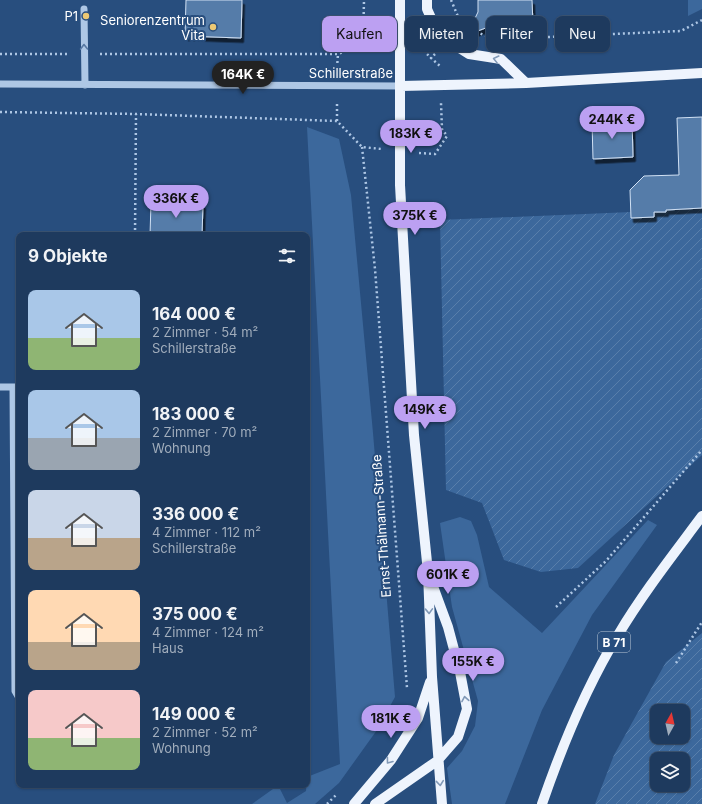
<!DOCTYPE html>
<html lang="de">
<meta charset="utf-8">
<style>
:root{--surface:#1e3a5e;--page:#2b4567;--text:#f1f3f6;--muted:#a1adbc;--line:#3c5473;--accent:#bca0f2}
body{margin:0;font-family:Inter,sans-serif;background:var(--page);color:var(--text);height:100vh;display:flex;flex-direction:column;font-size:15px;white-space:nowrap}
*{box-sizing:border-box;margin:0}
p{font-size:13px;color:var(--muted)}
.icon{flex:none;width:22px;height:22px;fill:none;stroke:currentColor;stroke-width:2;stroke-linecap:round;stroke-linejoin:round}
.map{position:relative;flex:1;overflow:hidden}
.sheet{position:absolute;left:16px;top:232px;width:294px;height:556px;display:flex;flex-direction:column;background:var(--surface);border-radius:8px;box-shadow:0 1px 3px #0004,0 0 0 1px var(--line)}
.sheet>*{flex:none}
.top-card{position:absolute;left:322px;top:16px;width:320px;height:36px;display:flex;gap:8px}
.needle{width:26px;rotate:8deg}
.tools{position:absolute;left:650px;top:704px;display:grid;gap:8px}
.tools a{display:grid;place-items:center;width:40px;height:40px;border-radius:8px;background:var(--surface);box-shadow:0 1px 3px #0004,0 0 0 1px var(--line);font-size:20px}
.price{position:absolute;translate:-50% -34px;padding:0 9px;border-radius:14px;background:var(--accent);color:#111;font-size:13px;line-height:26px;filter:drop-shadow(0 1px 2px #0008)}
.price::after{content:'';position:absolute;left:50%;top:24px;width:12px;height:9px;margin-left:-6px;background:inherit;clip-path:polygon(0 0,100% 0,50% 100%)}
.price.on{background:#222;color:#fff}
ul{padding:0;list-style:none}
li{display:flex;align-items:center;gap:12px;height:100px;padding:0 12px}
li span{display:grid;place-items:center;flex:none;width:112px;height:80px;border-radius:8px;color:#555}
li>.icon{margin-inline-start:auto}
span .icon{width:48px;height:48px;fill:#fffc;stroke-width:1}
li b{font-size:17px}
h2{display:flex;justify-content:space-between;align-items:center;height:48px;padding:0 12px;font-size:17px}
.pill{padding:0 14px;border-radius:8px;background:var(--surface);box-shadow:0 1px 3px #0004,0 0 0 1px var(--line);font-size:14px;line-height:36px}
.pill.on{background:var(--accent);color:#111}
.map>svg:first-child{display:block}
.grass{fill:#3c689c}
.garden{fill:url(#garden-furrows);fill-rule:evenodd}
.building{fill:#547ba9;stroke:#d1e1f4;filter:url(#shadow)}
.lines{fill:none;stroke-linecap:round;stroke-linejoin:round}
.path{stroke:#aec7e5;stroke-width:2.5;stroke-dasharray:2 3;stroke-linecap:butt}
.minor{stroke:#aec7e5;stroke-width:7}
.major{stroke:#eef4fd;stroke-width:10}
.oneway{stroke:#5778a2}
.oneway2{stroke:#8199b7}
.poi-dot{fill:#edc974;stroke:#284e7e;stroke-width:1.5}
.labels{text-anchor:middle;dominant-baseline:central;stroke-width:4;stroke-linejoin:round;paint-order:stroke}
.shield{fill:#284e7e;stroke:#becad8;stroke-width:1}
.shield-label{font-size:12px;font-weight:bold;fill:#fff}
.poi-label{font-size:13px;fill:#fff;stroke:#284e7e;text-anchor:end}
.street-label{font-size:13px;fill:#fff;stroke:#284e7e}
</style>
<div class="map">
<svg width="702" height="804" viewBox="0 0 702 804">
<defs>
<pattern id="garden-furrows" width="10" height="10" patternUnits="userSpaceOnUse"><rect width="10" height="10" fill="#3c689c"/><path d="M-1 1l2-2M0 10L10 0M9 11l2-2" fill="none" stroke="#597fab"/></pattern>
<filter id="shadow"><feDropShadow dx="2.5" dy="4.5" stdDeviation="0" flood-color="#0009"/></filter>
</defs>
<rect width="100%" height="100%" fill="#284e7e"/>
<!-- grass -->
<path class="grass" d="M 688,0 L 702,0 L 702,9 L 688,16 Z
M 307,127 L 339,139 L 351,195 L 373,433 L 395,697 L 377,730 L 339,783 L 315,804 L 252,804 L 273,789 L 280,789 L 287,803 L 306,791 L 307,777 L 340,764 Z
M 460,517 L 471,521 L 477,535 L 489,587 L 542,633 L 648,520 L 657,525 L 592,615 L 542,710 L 505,804 L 452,804 L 447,768 L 462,751 L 475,726 L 478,701 L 452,607 L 440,523 Z"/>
<!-- garden -->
<path class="garden" d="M 702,209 L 702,455 L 578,568 L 541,572 L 504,560 L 482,503 L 446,490 L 440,220 Z
M 702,633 L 702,804 L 595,804 L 614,755 L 666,662 ZM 657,711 L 683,711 L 683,737 L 657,737 ZM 657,759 L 683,759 L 683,785 L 657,785 Z"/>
<!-- building -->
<path class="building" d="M 186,0 L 242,0 L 241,38 L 185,36 Z
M 478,0 L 532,0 L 533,25 L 491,26 L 467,35 L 478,12 Z
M 702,117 L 702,208 L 666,210 L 666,212 L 654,212 L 654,217 L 631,218 L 630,190 L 644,176 L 679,175 L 677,118 Z
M 632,120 L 633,157 L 593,159 L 592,122 Z
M 151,203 L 203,204 L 202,235 L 150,235 Z"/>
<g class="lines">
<!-- path -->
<path class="path" d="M 451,0 L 462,26
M 462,26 L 489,37
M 503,39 L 681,31 L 702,20
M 363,44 L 364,0
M 420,47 L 431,58
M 0,54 L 67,54
M 100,54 L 338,54 L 363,44 L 381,45
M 435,54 L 431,58 L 440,66
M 337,68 L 338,54
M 0,112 L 136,114 L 337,121 L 362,147 L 382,149
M 337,121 L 337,103
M 362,147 L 375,269 L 407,688
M 419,153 L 435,154 L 447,136 L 442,129 L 441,103
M 135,235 L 136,114
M 556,607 L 606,561 L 702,450
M 676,663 L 702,622
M 327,804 L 337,794"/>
<!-- minor -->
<path class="minor" d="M 84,9 L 85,85
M 0,84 L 401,86
M 0,387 L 19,387
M 13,387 L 15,691 L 19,698"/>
<!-- major -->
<path class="major" d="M 400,0 L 400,185 L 414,435 L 428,572 L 432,677 L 442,804
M 427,0 L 427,9 L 436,29 L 450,42 L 469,54 L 501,59 L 526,83
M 401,86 L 526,83 L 702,73
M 354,804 L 391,760 L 418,718 L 430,682
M 375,804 L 437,761 L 458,737 L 467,709 L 460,672 L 448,627 L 431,581
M 542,804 C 562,746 586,687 618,635 C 643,593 673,555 702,516"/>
</g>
<!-- one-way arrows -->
<defs><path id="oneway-chevron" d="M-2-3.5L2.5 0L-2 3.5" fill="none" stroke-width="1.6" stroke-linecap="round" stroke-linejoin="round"/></defs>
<use class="oneway" href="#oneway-chevron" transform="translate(84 47) rotate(-91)"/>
<g class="oneway2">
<use href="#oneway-chevron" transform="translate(496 59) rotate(-166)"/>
<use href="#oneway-chevron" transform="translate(429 611) rotate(88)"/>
<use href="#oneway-chevron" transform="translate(465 699) rotate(-100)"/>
<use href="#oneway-chevron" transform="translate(389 761) rotate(127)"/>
<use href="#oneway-chevron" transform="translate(440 783) rotate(84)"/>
</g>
<!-- markers -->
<g class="poi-dot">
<circle cx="86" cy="16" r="4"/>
<circle cx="213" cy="27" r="4"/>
</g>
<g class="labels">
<!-- shield labels -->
<rect class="shield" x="598" y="632" width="32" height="20" rx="3"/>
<g class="shield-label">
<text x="614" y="642">B 71</text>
</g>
<!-- poi labels -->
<g class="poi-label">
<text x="78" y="16">P1</text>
<text x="205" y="20">Seniorenzentrum<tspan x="205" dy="15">Vita</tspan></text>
</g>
<!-- street labels -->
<g class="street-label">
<text x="351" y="73">Schillerstraße</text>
<text transform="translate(381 526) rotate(-94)">Ernst-Thälmann-Straße</text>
</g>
</g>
</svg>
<div class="tools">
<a><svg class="needle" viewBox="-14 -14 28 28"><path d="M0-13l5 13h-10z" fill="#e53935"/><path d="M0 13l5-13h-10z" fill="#a1adbc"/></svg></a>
<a><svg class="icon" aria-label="layers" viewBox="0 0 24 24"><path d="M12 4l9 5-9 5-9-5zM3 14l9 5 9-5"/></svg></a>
</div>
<b class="price on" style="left:243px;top:95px">164K €</b>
<b class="price" style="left:612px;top:140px">244K €</b>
<b class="price" style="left:411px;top:154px">183K €</b>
<b class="price" style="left:176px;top:219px">336K €</b>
<b class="price" style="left:415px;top:236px">375K €</b>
<b class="price" style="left:425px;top:430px">149K €</b>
<b class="price" style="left:448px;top:595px">601K €</b>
<b class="price" style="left:473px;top:682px">155K €</b>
<b class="price" style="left:391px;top:739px">181K €</b>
<div class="top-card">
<a class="pill on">Kaufen</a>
<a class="pill">Mieten</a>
<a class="pill">Filter</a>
<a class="pill">Neu</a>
</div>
<section class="sheet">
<h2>9 Objekte<svg class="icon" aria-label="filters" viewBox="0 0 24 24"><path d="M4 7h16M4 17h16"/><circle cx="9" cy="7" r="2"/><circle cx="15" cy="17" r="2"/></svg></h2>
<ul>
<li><span style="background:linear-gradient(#a9c7e8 60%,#8fb573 0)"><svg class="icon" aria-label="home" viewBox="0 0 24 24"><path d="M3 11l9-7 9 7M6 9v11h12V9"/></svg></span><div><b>164 000 €</b><p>2 Zimmer · 54 m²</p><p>Schillerstraße</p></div></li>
<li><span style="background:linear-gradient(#a9c7e8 60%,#9aa5b1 0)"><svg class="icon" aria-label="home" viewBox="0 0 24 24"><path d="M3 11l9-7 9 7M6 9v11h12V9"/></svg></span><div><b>183 000 €</b><p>2 Zimmer · 70 m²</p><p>Wohnung</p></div></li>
<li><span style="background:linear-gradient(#c9d6e8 60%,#b9a48a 0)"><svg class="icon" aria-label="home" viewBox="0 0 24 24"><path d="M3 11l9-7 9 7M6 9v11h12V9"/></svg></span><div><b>336 000 €</b><p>4 Zimmer · 112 m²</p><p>Schillerstraße</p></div></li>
<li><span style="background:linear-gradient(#ffd9b3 65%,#b9a48a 0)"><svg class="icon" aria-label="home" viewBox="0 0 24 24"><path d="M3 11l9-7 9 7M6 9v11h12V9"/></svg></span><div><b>375 000 €</b><p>4 Zimmer · 124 m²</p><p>Haus</p></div></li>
<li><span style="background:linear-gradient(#f6c9c9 60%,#8fb573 0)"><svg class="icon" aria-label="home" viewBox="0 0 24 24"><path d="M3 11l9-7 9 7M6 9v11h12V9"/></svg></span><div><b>149 000 €</b><p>2 Zimmer · 52 m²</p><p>Wohnung</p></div></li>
</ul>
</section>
</div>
